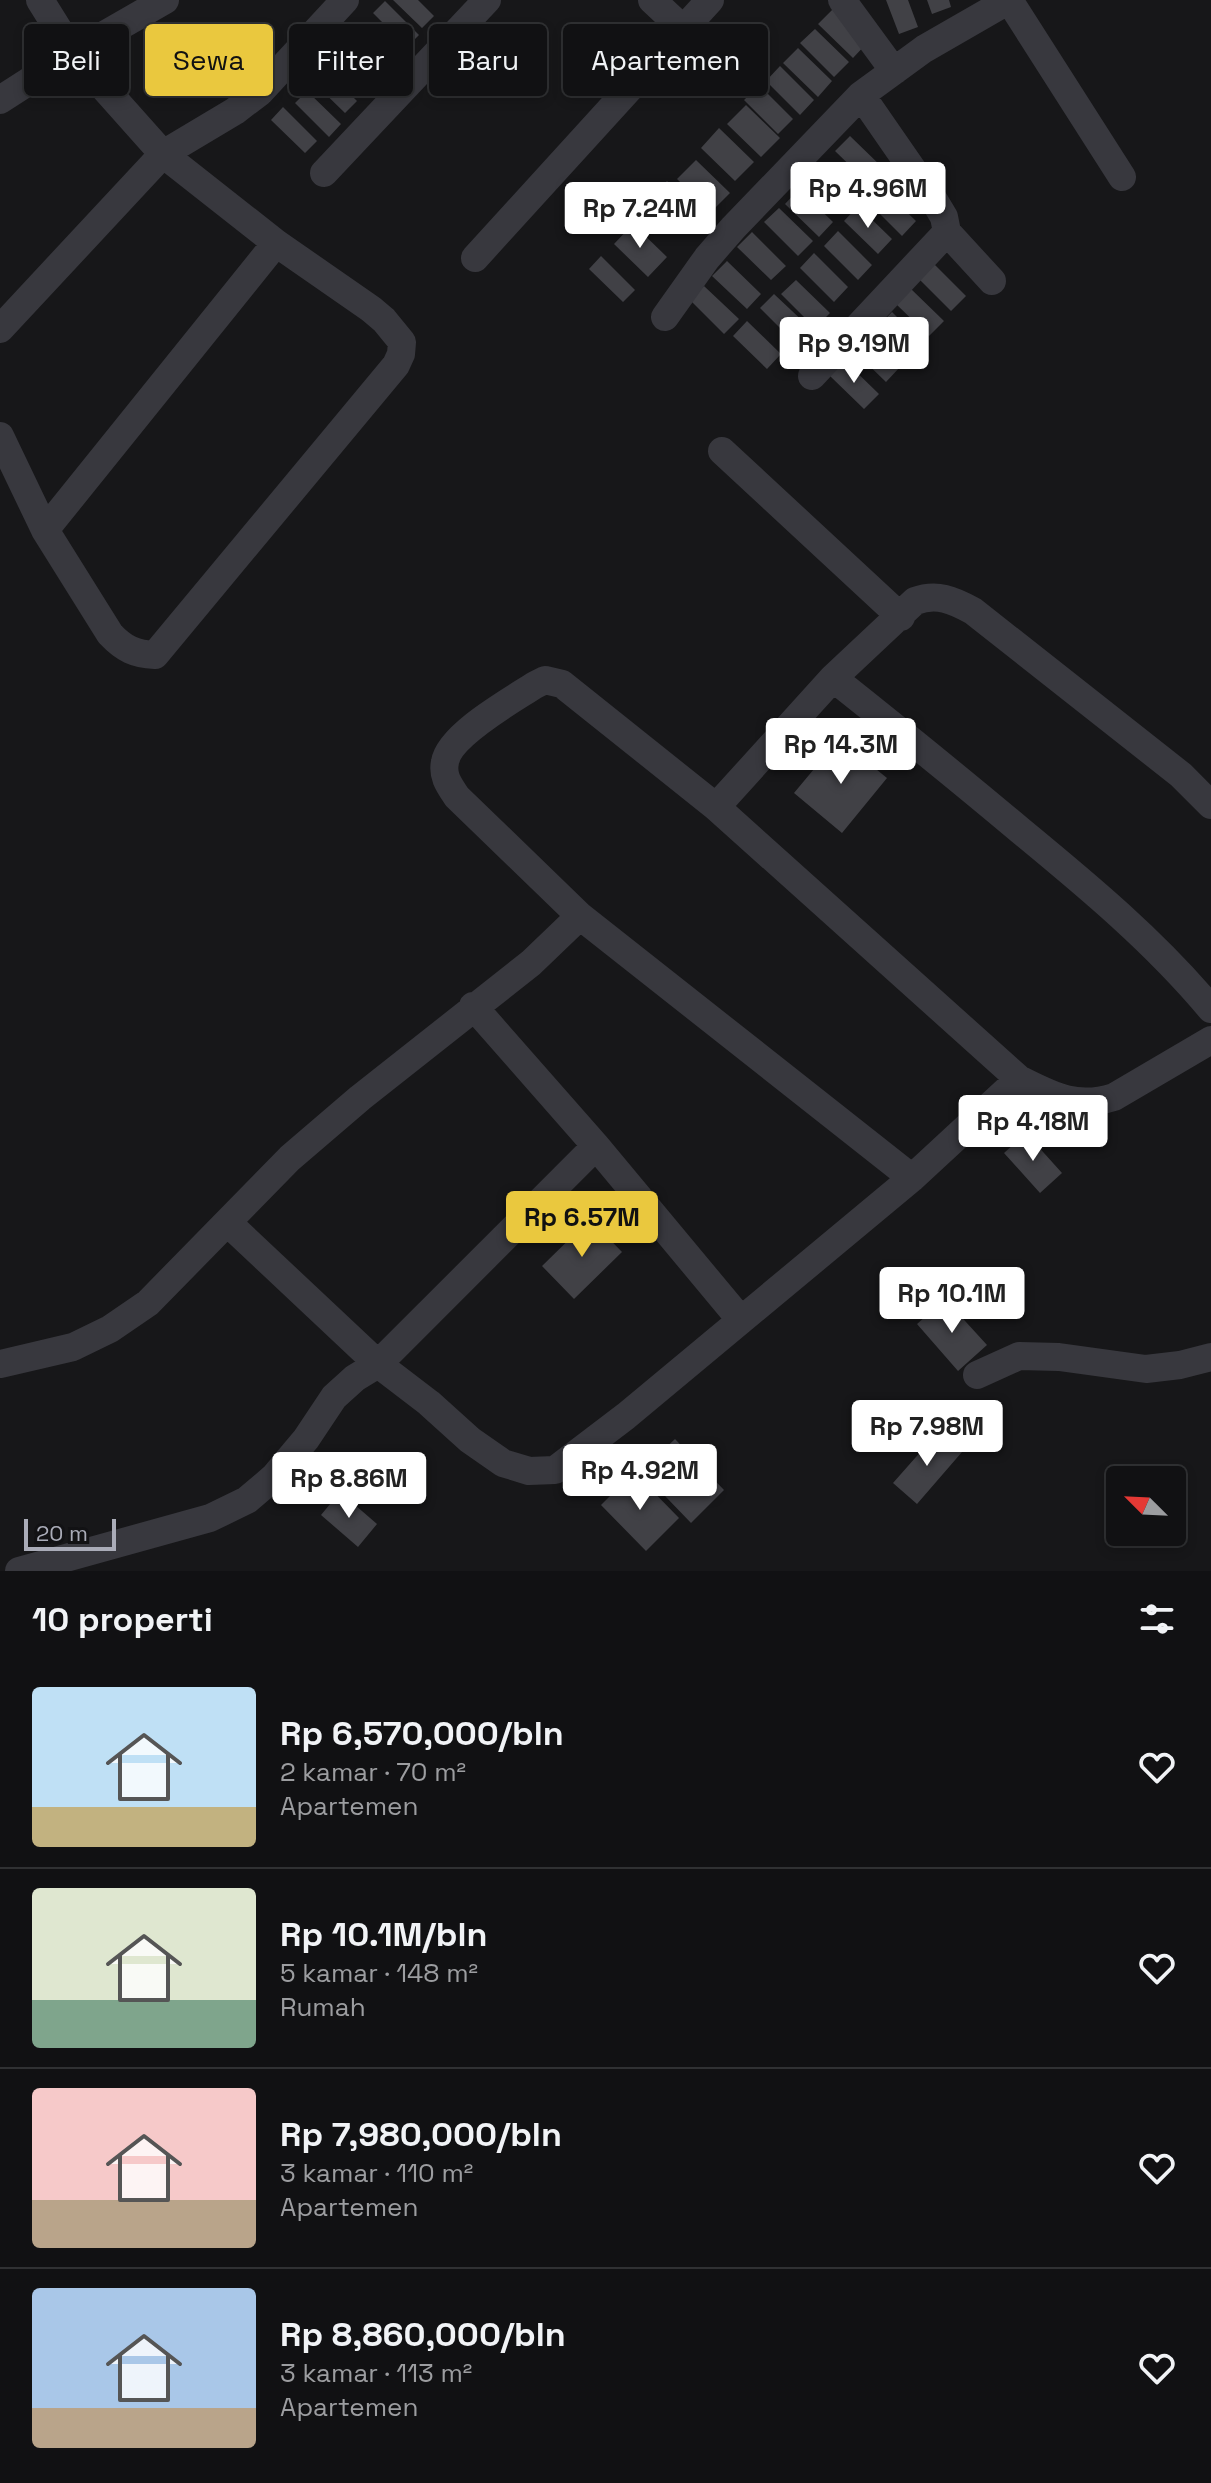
<!DOCTYPE html>
<html lang="id">
<meta charset="utf-8">
<style>
:root{--surface:#111113;--page:#1e1f21;--text:#f1f3f6;--muted:#9c9da0;--line:#303133;--accent:#eac83e}
body{margin:0;font-family:"Space Grotesk",sans-serif;background:var(--page);color:var(--text);height:100vh;display:flex;flex-direction:column;font-size:30px;white-space:nowrap}
*{box-sizing:border-box;margin:0}
p{font-size:26px;color:var(--muted)}
.icon{flex:none;width:44px;height:44px;fill:none;stroke:currentColor;stroke-width:2;stroke-linecap:round;stroke-linejoin:round}
.map{position:relative;height:1571px;overflow:hidden}
.drawer{display:flex;flex-direction:column;background:var(--surface);flex:1}
.drawer>*{flex:none}
.banner{position:absolute;left:24px;top:24px;width:800px;height:72px;display:flex;gap:16px}
.needle{width:52px;rotate:294deg}
.tools{position:absolute;left:1106px;top:1466px;display:grid;gap:16px}
.tools a{display:grid;place-items:center;width:80px;height:80px;border-radius:8px;background:var(--surface);box-shadow:0 4px 12px #0003,0 0 0 2px var(--line);font-size:40px}
.scale{position:absolute;left:24px;bottom:20px;width:92px;box-sizing:border-box;padding-left:8px;border:4px solid #aaacb8;border-top:0;font-size:22px;line-height:28px;white-space:nowrap;color:#aaacb8;-webkit-text-stroke:6px #121214;paint-order:stroke}
.price{position:absolute;translate:-50% -68px;padding:0 18px;border-radius:8px;background:#fff;color:#222;font-size:26px;line-height:52px;filter:drop-shadow(0 2px 4px #0008)}
.price::after{content:'';position:absolute;left:50%;top:48px;width:24px;height:18px;margin-left:-12px;background:inherit;clip-path:polygon(0 0,100% 0,50% 100%)}
.price.selected{background:var(--accent);color:#111}
ul{padding:0;list-style:none}
li{display:flex;align-items:center;gap:24px;height:200px;padding:0 32px}
li+li{border-top:2px solid var(--line)}
li span{display:grid;place-items:center;flex:none;width:224px;height:160px;border-radius:8px;color:#555}
li>.icon{margin-inline-start:auto}
span .icon{width:96px;height:96px;fill:#fffc;stroke-width:1}
li b{font-size:34px}
h2{display:flex;justify-content:space-between;align-items:center;height:96px;padding:0 32px;font-size:34px}
.pill{padding:0 28px;border-radius:8px;background:var(--surface);box-shadow:0 4px 12px #0003,0 0 0 2px var(--line);font-size:28px;line-height:72px}
.pill.selected{background:var(--accent);color:#111}
.map>svg:first-child{display:block}
.building{fill:#414146}
.lines{fill:none;stroke-linecap:round;stroke-linejoin:round}
.street{stroke:#38383e;stroke-width:28}
</style>
<div class="map">
<svg width="1211" height="1571" viewBox="0 0 1211 1571">
<rect width="100%" height="100%" fill="#171719"/>
<!-- building -->
<path class="building" d="M 393,0 L 418,0 L 434,16 L 422,28 Z
M 886,0 L 908,0 L 918,27 L 899,34 Z
M 927,0 L 949,0 L 951,7 L 932,14 Z
M 385,1 L 419,35 L 407,47 L 373,13 Z
M 833,9 L 867,43 L 853,58 L 818,24 Z
M 365,24 L 399,57 L 387,70 L 353,37 Z
M 815,29 L 849,62 L 834,77 L 800,43 Z
M 342,48 L 377,82 L 364,94 L 330,61 Z
M 798,48 L 832,81 L 818,97 L 783,63 Z
M 780,66 L 814,100 L 800,115 L 766,81 Z
M 323,67 L 357,101 L 345,113 L 311,80 Z
M 759,85 L 793,119 L 778,134 L 744,100 Z
M 307,91 L 341,124 L 329,137 L 295,103 Z
M 746,105 L 780,138 L 761,157 L 727,124 Z
M 283,107 L 317,141 L 305,153 L 271,120 Z
M 719,128 L 754,162 L 735,181 L 701,148 Z
M 850,136 L 884,169 L 869,184 L 835,151 Z
M 696,160 L 730,193 L 711,212 L 677,179 Z
M 817,163 L 851,196 L 837,211 L 803,177 Z
M 667,181 L 701,214 L 682,234 L 648,201 Z
M 882,188 L 916,221 L 902,236 L 868,202 Z
M 799,189 L 833,222 L 819,237 L 785,204 Z
M 858,206 L 892,239 L 878,254 L 844,221 Z
M 779,208 L 813,241 L 798,256 L 764,222 Z
M 633,224 L 667,257 L 648,277 L 614,244 Z
M 838,231 L 872,265 L 858,280 L 824,246 Z
M 752,232 L 786,266 L 771,280 L 737,247 Z
M 814,253 L 848,287 L 834,302 L 800,268 Z
M 601,256 L 635,290 L 623,302 L 589,269 Z
M 727,261 L 761,294 L 747,309 L 712,276 Z
M 932,262 L 966,296 L 951,311 L 917,277 Z
M 796,280 L 830,313 L 815,328 L 781,294 Z
M 704,286 L 739,319 L 724,334 L 690,300 Z
M 910,288 L 944,321 L 929,336 L 895,303 Z
M 774,294 L 809,327 L 794,342 L 760,308 Z
M 892,312 L 926,346 L 911,361 L 877,327 Z
M 747,321 L 781,354 L 767,369 L 733,336 Z
M 866,334 L 900,367 L 886,382 L 852,349 Z
M 845,361 L 879,394 L 864,409 L 830,376 Z
M 839,739 L 887,778 L 842,833 L 794,793 Z
M 1026,1133 L 1062,1173 L 1040,1193 L 1004,1153 Z
M 590,1219 L 622,1252 L 574,1299 L 542,1266 Z
M 945,1299 L 987,1345 L 958,1371 L 917,1324 Z
M 938,1432 L 962,1452 L 917,1504 L 893,1483 Z
M 675,1439 L 724,1490 L 691,1523 L 641,1471 Z
M 634,1472 L 679,1518 L 646,1551 L 601,1505 Z
M 340,1492 L 377,1524 L 358,1547 L 321,1515 Z"/>
<g class="lines">
<!-- street -->
<path class="street" d="M 652,0 L 683,29
M 842,0 L 894,71
M 1009,0 L 1122,177
M 0,100 L 73,53 L 165,0
M 324,173 L 487,0
M 947,232 L 992,281
M 475,258 L 710,0
M 665,317 L 707,258 L 733,228 L 861,95 L 924,49 L 1009,0
M 0,329 L 163,154 L 235,111 L 260,92 L 345,0
M 812,376 L 947,232 L 944,217 L 935,202 L 861,95
M 0,436 L 45,530 L 110,634 C 124,649 135,654 155,655 L 396,365 L 401,354 L 402,342 L 384,320 L 371,309 L 276,243 L 163,154 L 73,53 L 40,0
M 722,451 L 901,617
M 45,530 L 276,243
M 833,678 C 896,728 959,779 1021,831 C 1089,887 1155,942 1211,1009
M 716,807 L 833,678 L 915,601 C 937,593 953,600 973,611 L 1181,775 L 1211,805
M 473,1006 L 596,1146 L 740,1319
M 912,1178 L 580,916 L 457,797 C 449,785 442,776 445,762 C 449,735 512,700 535,685 L 545,680 L 562,684 L 716,807 L 1019,1079 C 1053,1096 1076,1109 1114,1097 L 1211,1040
M 228,1223 L 378,1364 L 429,1403 L 470,1440 L 503,1463 L 529,1471 L 555,1470 L 626,1416 L 912,1178 L 1019,1079
M 0,1364 L 73,1347 L 110,1329 L 148,1303 L 290,1158 L 360,1098 L 531,963 L 580,916
M 977,1375 L 1019,1356 L 1059,1357 L 1146,1369 L 1180,1365 L 1211,1357
M 19,1571 L 210,1518 L 247,1500 L 274,1477 L 306,1439 L 334,1397 L 355,1378 L 378,1364 L 596,1146"/>
</g>
</svg>
<div class="tools">
<a><svg class="needle" viewBox="-14 -14 28 28"><path d="M0-13l5 13h-10z" fill="#e53935"/><path d="M0 13l5-13h-10z" fill="#9c9da0"/></svg></a>
</div>
<div class="scale">20 m</div>
<b class="price" style="left:868px;top:230px">Rp 4.96M</b>
<b class="price" style="left:640px;top:250px">Rp 7.24M</b>
<b class="price" style="left:854px;top:385px">Rp 9.19M</b>
<b class="price" style="left:841px;top:786px">Rp 14.3M</b>
<b class="price" style="left:1033px;top:1163px">Rp 4.18M</b>
<b class="price selected" style="left:582px;top:1259px">Rp 6.57M</b>
<b class="price" style="left:952px;top:1335px">Rp 10.1M</b>
<b class="price" style="left:927px;top:1468px">Rp 7.98M</b>
<b class="price" style="left:640px;top:1512px">Rp 4.92M</b>
<b class="price" style="left:349px;top:1520px">Rp 8.86M</b>
<div class="banner">
<a class="pill">Beli</a>
<a class="pill selected">Sewa</a>
<a class="pill">Filter</a>
<a class="pill">Baru</a>
<a class="pill">Apartemen</a>
</div>
</div>
<section class="drawer">
<h2>10 properti<svg class="icon" aria-label="filters" viewBox="0 0 24 24"><path d="M4 7h16M4 17h16"/><circle cx="9" cy="7" r="2"/><circle cx="15" cy="17" r="2"/></svg></h2>
<ul>
<li><span style="background:linear-gradient(#bfe0f5 75%,#c2b280 0)"><svg class="icon" aria-label="home" viewBox="0 0 24 24"><path d="M3 11l9-7 9 7M6 9v11h12V9"/></svg></span><div><b>Rp 6,570,000/bln</b><p>2 kamar · 70 m²</p><p>Apartemen</p></div><svg class="icon" aria-label="heart" viewBox="0 0 24 24"><path d="M12 20l-8-8c-3-5 5-10 8-4 3-6 11-1 8 4z"/></svg></li>
<li><span style="background:linear-gradient(#dfe7d0 70%,#7fa58c 0)"><svg class="icon" aria-label="home" viewBox="0 0 24 24"><path d="M3 11l9-7 9 7M6 9v11h12V9"/></svg></span><div><b>Rp 10.1M/bln</b><p>5 kamar · 148 m²</p><p>Rumah</p></div><svg class="icon" aria-label="heart" viewBox="0 0 24 24"><path d="M12 20l-8-8c-3-5 5-10 8-4 3-6 11-1 8 4z"/></svg></li>
<li><span style="background:linear-gradient(#f6c9c9 70%,#b9a48a 0)"><svg class="icon" aria-label="home" viewBox="0 0 24 24"><path d="M3 11l9-7 9 7M6 9v11h12V9"/></svg></span><div><b>Rp 7,980,000/bln</b><p>3 kamar · 110 m²</p><p>Apartemen</p></div><svg class="icon" aria-label="heart" viewBox="0 0 24 24"><path d="M12 20l-8-8c-3-5 5-10 8-4 3-6 11-1 8 4z"/></svg></li>
<li><span style="background:linear-gradient(#a9c7e8 75%,#b9a48a 0)"><svg class="icon" aria-label="home" viewBox="0 0 24 24"><path d="M3 11l9-7 9 7M6 9v11h12V9"/></svg></span><div><b>Rp 8,860,000/bln</b><p>3 kamar · 113 m²</p><p>Apartemen</p></div><svg class="icon" aria-label="heart" viewBox="0 0 24 24"><path d="M12 20l-8-8c-3-5 5-10 8-4 3-6 11-1 8 4z"/></svg></li>
</ul>
</section>
